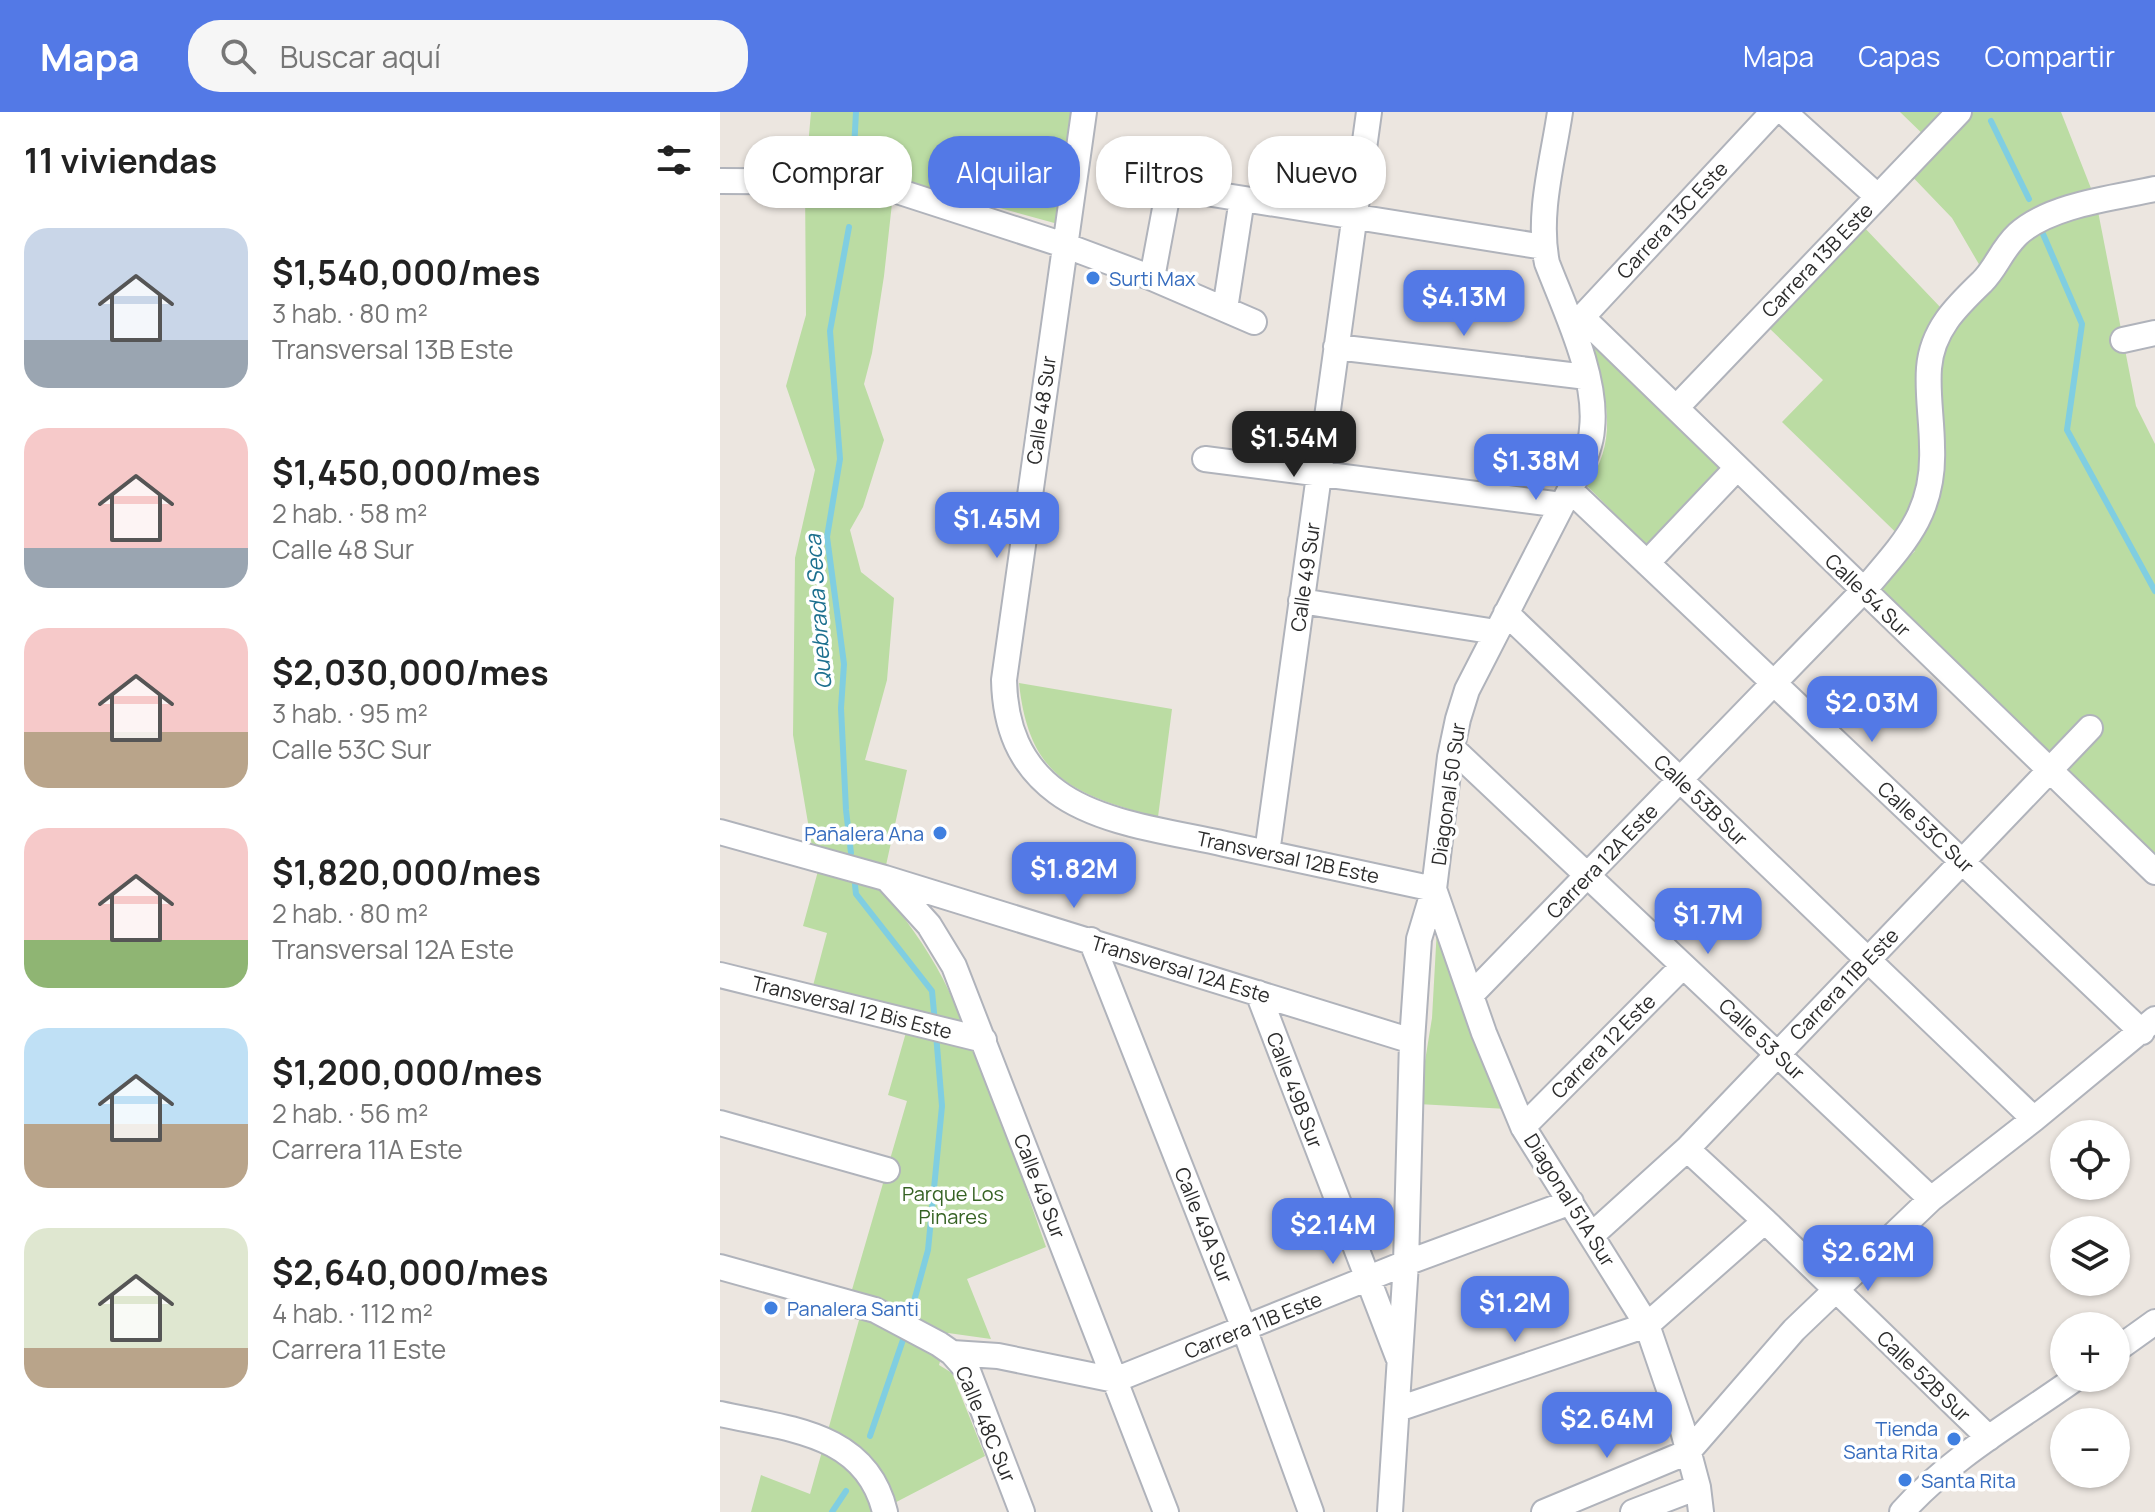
<!DOCTYPE html>
<html lang="es">
<meta charset="utf-8">
<style>
:root{--surface:#fff;--page:#f6f6f6;--text:#222;--muted:#767676;--accent:#5379e6}
body{margin:0;font-family:Manrope,sans-serif;background:var(--page);color:var(--text);height:100vh;display:flex;flex-direction:column;font-size:30px;white-space:nowrap}
*{box-sizing:border-box;margin:0}
p{font-size:26px;color:var(--muted)}
.icon{flex:none;width:44px;height:44px;fill:none;stroke:currentColor;stroke-width:2;stroke-linecap:round;stroke-linejoin:round}
.map{position:relative;flex:1;overflow:hidden}
.drawer{display:flex;flex-direction:column;background:var(--surface);width:720px}
.drawer>*{flex:none}
.guide{position:absolute;left:24px;top:24px;width:760px;height:72px;display:flex;gap:16px}
.controls{position:absolute;left:1330px;top:1008px;display:grid;gap:16px}
.controls a{display:grid;place-items:center;width:80px;height:80px;border-radius:50%;background:var(--surface);box-shadow:0 2px 6px #0004;font-size:40px}
.price{position:absolute;translate:-50% -68px;padding:0 18px;border-radius:16px;background:var(--accent);color:#fff;font-size:26px;line-height:52px;filter:drop-shadow(0 2px 4px #0008)}
.price::after{content:'';position:absolute;left:50%;top:48px;width:24px;height:18px;margin-left:-12px;background:inherit;clip-path:polygon(0 0,100% 0,50% 100%)}
.price.active{background:#222;color:#fff}
ul{padding:0;list-style:none}
li{display:flex;align-items:center;gap:24px;height:200px;padding:0 24px}
li span{display:grid;place-items:center;flex:none;width:224px;height:160px;border-radius:24px;color:#555}
li>.icon{margin-inline-start:auto}
span .icon{width:96px;height:96px;fill:#fffc;stroke-width:1}
li b{font-size:34px}
h2{display:flex;justify-content:space-between;align-items:center;height:96px;padding:0 24px;font-size:34px}
.tag{padding:0 28px;border-radius:32px;background:var(--surface);box-shadow:0 2px 6px #0004;font-size:28px;line-height:72px}
.tag.active{background:var(--accent);color:#fff}
header{display:flex;align-items:center;gap:48px;box-sizing:border-box;height:112px;padding:0 40px;background:var(--accent);color:#fff}
header strong{font-size:38px}
nav{display:flex;gap:44px;margin-inline-start:auto;font-size:28px}
.search{width:560px;height:72px;background:var(--page);display:flex;align-items:center;gap:20px;box-sizing:border-box;padding:0 28px;border-radius:32px;color:var(--muted);font-size:30px}
main{display:flex;flex:1;min-height:0}
.map>svg:first-child{display:block}
.green{fill:#bbdca3}
.lines{fill:none;stroke-linecap:round;stroke-linejoin:round}
.stream{stroke:#80cee1;stroke-width:6}
.minor-casing{stroke:#b0b3bb;stroke-width:28}
.minor{stroke:#fff;stroke-width:24}
.shop-dot{fill:#3f7fe0;stroke:#fff;stroke-width:3}
.labels{text-anchor:middle;dominant-baseline:central;stroke-width:7;stroke-linejoin:round;paint-order:stroke}
.street-label{font-size:20px;fill:#2c2c2c;stroke:#fff}
.shop-label{font-size:20px;fill:#366cbe;stroke:#fff;text-anchor:start}
.park-label{font-size:20px;fill:#356223;stroke:#fff}
.water-label{font-size:22px;font-style:italic;fill:#1d708f;stroke:#fff}
</style>
<header>
<strong>Mapa</strong>
<div class="search"><svg class="icon" aria-label="search" viewBox="0 0 24 24"><circle cx="10" cy="10" r="6"/><path d="M15 15l6 6"/></svg>Buscar aquí</div>
<nav><a>Mapa</a><a>Capas</a><a>Compartir</a></nav>
</header>
<main>
<section class="drawer">
<h2>11 viviendas<svg class="icon" aria-label="filters" viewBox="0 0 24 24"><path d="M4 7h16M4 17h16"/><circle cx="9" cy="7" r="2"/><circle cx="15" cy="17" r="2"/></svg></h2>
<ul>
<li><span style="background:linear-gradient(#c9d6e8 70%,#9aa5b1 0)"><svg class="icon" aria-label="home" viewBox="0 0 24 24"><path d="M3 11l9-7 9 7M6 9v11h12V9"/></svg></span><div><b>$1,540,000/mes</b><p>3 hab. · 80 m²</p><p>Transversal 13B Este</p></div></li>
<li><span style="background:linear-gradient(#f6c9c9 75%,#9aa5b1 0)"><svg class="icon" aria-label="home" viewBox="0 0 24 24"><path d="M3 11l9-7 9 7M6 9v11h12V9"/></svg></span><div><b>$1,450,000/mes</b><p>2 hab. · 58 m²</p><p>Calle 48 Sur</p></div></li>
<li><span style="background:linear-gradient(#f6c9c9 65%,#b9a48a 0)"><svg class="icon" aria-label="home" viewBox="0 0 24 24"><path d="M3 11l9-7 9 7M6 9v11h12V9"/></svg></span><div><b>$2,030,000/mes</b><p>3 hab. · 95 m²</p><p>Calle 53C Sur</p></div></li>
<li><span style="background:linear-gradient(#f6c9c9 70%,#8fb573 0)"><svg class="icon" aria-label="home" viewBox="0 0 24 24"><path d="M3 11l9-7 9 7M6 9v11h12V9"/></svg></span><div><b>$1,820,000/mes</b><p>2 hab. · 80 m²</p><p>Transversal 12A Este</p></div></li>
<li><span style="background:linear-gradient(#bfe0f5 60%,#b9a48a 0)"><svg class="icon" aria-label="home" viewBox="0 0 24 24"><path d="M3 11l9-7 9 7M6 9v11h12V9"/></svg></span><div><b>$1,200,000/mes</b><p>2 hab. · 56 m²</p><p>Carrera 11A Este</p></div></li>
<li><span style="background:linear-gradient(#dfe7d0 75%,#b9a48a 0)"><svg class="icon" aria-label="home" viewBox="0 0 24 24"><path d="M3 11l9-7 9 7M6 9v11h12V9"/></svg></span><div><b>$2,640,000/mes</b><p>4 hab. · 112 m²</p><p>Carrera 11 Este</p></div></li>
</ul>
</section>
<div class="map">
<svg width="1435" height="1400" viewBox="0 0 1435 1400">
<rect width="100%" height="100%" fill="#ece6e0"/>
<!-- green -->
<path class="green" d="M 91,0 L 354,0 L 338,112 L 189,71 L 175,64 L 164,164 L 152,241 L 144,272 L 164,328 L 143,395 L 130,418 L 141,460 L 174,486 L 167,568 L 145,648 L 187,658 L 161,776 C 184,805 206,834 223,867 C 267,952 294,1045 326,1135 L 247,1167 L 271,1227 L 228,1221 L 219,1253 L 232,1261 L 265,1344 L 157,1400 L 31,1400 L 41,1363 L 90,1382 L 143,1194 L 129,1188 L 187,989 L 168,983 L 189,910 L 90,885 L 107,821 L 83,814 L 101,748 L 94,746 L 73,623 L 75,446 L 95,358 L 66,274 L 86,203 L 85,69 Z
M 1180,0 L 1341,0 L 1376,89 L 1416,294 L 1435,332 L 1435,745 L 1157,477 L 1195,439 L 1062,310 L 1103,268 L 1048,215 L 1141,112 L 1222,197 L 1260,154 L 1232,106 L 1184,56 L 1210,29 Z
M 866,218 L 1003,354 L 926,433 L 867,374 C 903,321 883,274 866,218 Z
M 299,571 L 452,597 L 438,705 C 354,683 309,666 299,571 Z
M 717,816 L 787,997 L 698,992 L 712,906 Z"/>
<g class="lines">
<!-- stream -->
<path class="stream" d="M 1271,9 L 1309,87
M 133,56 L 136,0
M 129,115 L 110,219 L 120,347 L 107,425 L 124,552 L 121,596 L 126,698 L 131,741
M 1323,122 L 1362,212 L 1347,318 L 1435,479
M 135,773 L 136,782 L 212,879 L 215,911
M 188,1211 L 208,1138 L 222,994 L 216,922
M 150,1324 L 185,1222
M 112,1400 L 126,1379"/>
<!-- minor casing -->
<g class="minor-casing">
<path id="minor" d="M 364,0 L 284,568 C 285,614 299,652 337,680 C 380,712 452,720 505,732 C 575,747 644,762 714,777
M 1064,0 L 1157,84
M 0,69 L 119,70 L 174,78 L 344,133 L 432,166 L 534,210
M 432,166 L 449,75 L 824,135
M 505,197 L 522,87
M 862,205 L 1435,760
M 853,215 L 1053,0
M 1403,228 L 1435,221
M 616,235 L 867,265
M 956,296 L 1239,0
M 485,347 L 842,393
M 850,378 L 1422,920
M 927,451 L 1017,356
M 581,489 L 776,520
M 786,501 L 1314,1007
M 732,636 L 1211,1087
M 0,720 L 165,766 L 692,929
M 547,741 L 649,0
M 169,769 L 209,813 L 234,854 L 446,1400
M 714,777 L 764,921 L 803,1015 L 927,1213 L 962,1315 L 978,1375 L 981,1400
M 371,828 L 524,1216 L 591,1400
M 0,863 L 264,928
M 538,881 L 678,1245
M 752,882 L 1144,478 C 1184,431 1215,401 1212,335 C 1212,309 1207,282 1209,256 C 1212,218 1236,195 1262,170 C 1277,155 1281,138 1298,122 C 1330,93 1393,86 1435,77
M 0,1011 L 167,1058
M 803,1015 L 963,854
M 967,1037 L 1045,1109 L 1269,1326
M 872,1123 L 967,1037 L 1370,616
M 0,1155 L 155,1198 L 219,1232 L 232,1241 L 248,1259 L 302,1400
M 1396,1238 L 1435,1210
M 232,1241 L 278,1244 L 395,1268 L 686,1151 L 851,1090
M 678,1297 L 927,1213 L 1045,1109
M 0,1302 C 67,1317 146,1320 165,1400
M 670,1400 L 686,1151 L 692,929 L 699,827 L 714,777 L 730,645 L 738,607 L 747,578 L 857,364 C 864,348 871,333 872,317 C 878,265 845,198 827,151 C 817,102 833,48 840,0
M 824,1400 L 968,1340 L 1074,1218 L 1211,1087 L 1314,1007 L 1435,907
M 913,1400 L 978,1375
M 1182,1400 C 1231,1345 1297,1308 1356,1266"/>
</g>
<!-- minor -->
<use href="#minor" class="minor"/>
</g>
<!-- markers -->
<g class="shop-dot">
<circle cx="373" cy="166" r="8"/>
<circle cx="220" cy="721" r="8"/>
<circle cx="51" cy="1196" r="8"/>
<circle cx="1234" cy="1327" r="8"/>
<circle cx="1185" cy="1368" r="8"/>
</g>
<g class="labels">
<!-- street labels -->
<g class="street-label">
<text transform="translate(952 108) rotate(-47)">Carrera 13C Este</text>
<text transform="translate(1097 148) rotate(-46)">Carrera 13B Este</text>
<text transform="translate(321 298) rotate(-82)">Calle 48 Sur</text>
<text transform="translate(585 465) rotate(-82)">Calle 49 Sur</text>
<text transform="translate(1148 483) rotate(44)">Calle 54 Sur</text>
<text transform="translate(728 682) rotate(-82)">Diagonal 50 Sur</text>
<text transform="translate(981 688) rotate(44)">Calle 53B Sur</text>
<text transform="translate(1206 715) rotate(43)">Calle 53C Sur</text>
<text transform="translate(568 745) rotate(12)">Transversal 12B Este</text>
<text transform="translate(882 749) rotate(-46)">Carrera 12A Este</text>
<text transform="translate(461 857) rotate(17)">Transversal 12A Este</text>
<text transform="translate(1124 872) rotate(-46)">Carrera 11B Este</text>
<text transform="translate(132 895) rotate(14)">Transversal 12 Bis Este</text>
<text transform="translate(1042 927) rotate(43)">Calle 53 Sur</text>
<text transform="translate(883 934) rotate(-45)">Carrera 12 Este</text>
<text transform="translate(575 978) rotate(69)">Calle 49B Sur</text>
<text transform="translate(320 1074) rotate(69)">Calle 49 Sur</text>
<text transform="translate(850 1088) rotate(58)">Diagonal 51A Sur</text>
<text transform="translate(484 1113) rotate(68)">Calle 49A Sur</text>
<text transform="translate(533 1213) rotate(-22)">Carrera 11B Este</text>
<text transform="translate(1204 1264) rotate(44)">Calle 52B Sur</text>
<text transform="translate(266 1312) rotate(67)">Calle 48C Sur</text>
</g>
<!-- shop labels -->
<g class="shop-label">
<text x="389" y="166">Surti Max</text>
<text x="204" y="721" text-anchor="end">Pañalera Ana</text>
<text x="67" y="1196">Panalera Santi</text>
<text x="1218" y="1316" text-anchor="end">Tienda<tspan x="1218" dy="23">Santa Rita</tspan></text>
<text x="1201" y="1368">Santa Rita</text>
</g>
<!-- park labels -->
<g class="park-label">
<text x="233" y="1081">Parque Los<tspan x="233" dy="23">Pinares</tspan></text>
</g>
<!-- water labels -->
<g class="water-label">
<text transform="translate(98 500) rotate(-94)">Quebrada Seca</text>
</g>
</g>
</svg>
<div class="controls">
<a><svg class="icon" aria-label="locate" viewBox="0 0 24 24"><circle cx="12" cy="12" r="6"/><path d="M12 2v4M12 18v4M2 12h4M18 12h4"/></svg></a>
<a><svg class="icon" aria-label="layers" viewBox="0 0 24 24"><path d="M12 4l9 5-9 5-9-5zM3 14l9 5 9-5"/></svg></a>
<a>+</a>
<a>−</a>
</div>
<b class="price" style="left:744px;top:226px">$4.13M</b>
<b class="price active" style="left:574px;top:367px">$1.54M</b>
<b class="price" style="left:816px;top:390px">$1.38M</b>
<b class="price" style="left:277px;top:448px">$1.45M</b>
<b class="price" style="left:1152px;top:632px">$2.03M</b>
<b class="price" style="left:354px;top:798px">$1.82M</b>
<b class="price" style="left:988px;top:844px">$1.7M</b>
<b class="price" style="left:613px;top:1154px">$2.14M</b>
<b class="price" style="left:1148px;top:1181px">$2.62M</b>
<b class="price" style="left:795px;top:1232px">$1.2M</b>
<b class="price" style="left:887px;top:1348px">$2.64M</b>
<div class="guide">
<a class="tag">Comprar</a>
<a class="tag active">Alquilar</a>
<a class="tag">Filtros</a>
<a class="tag">Nuevo</a>
</div>
</div>
</main>
